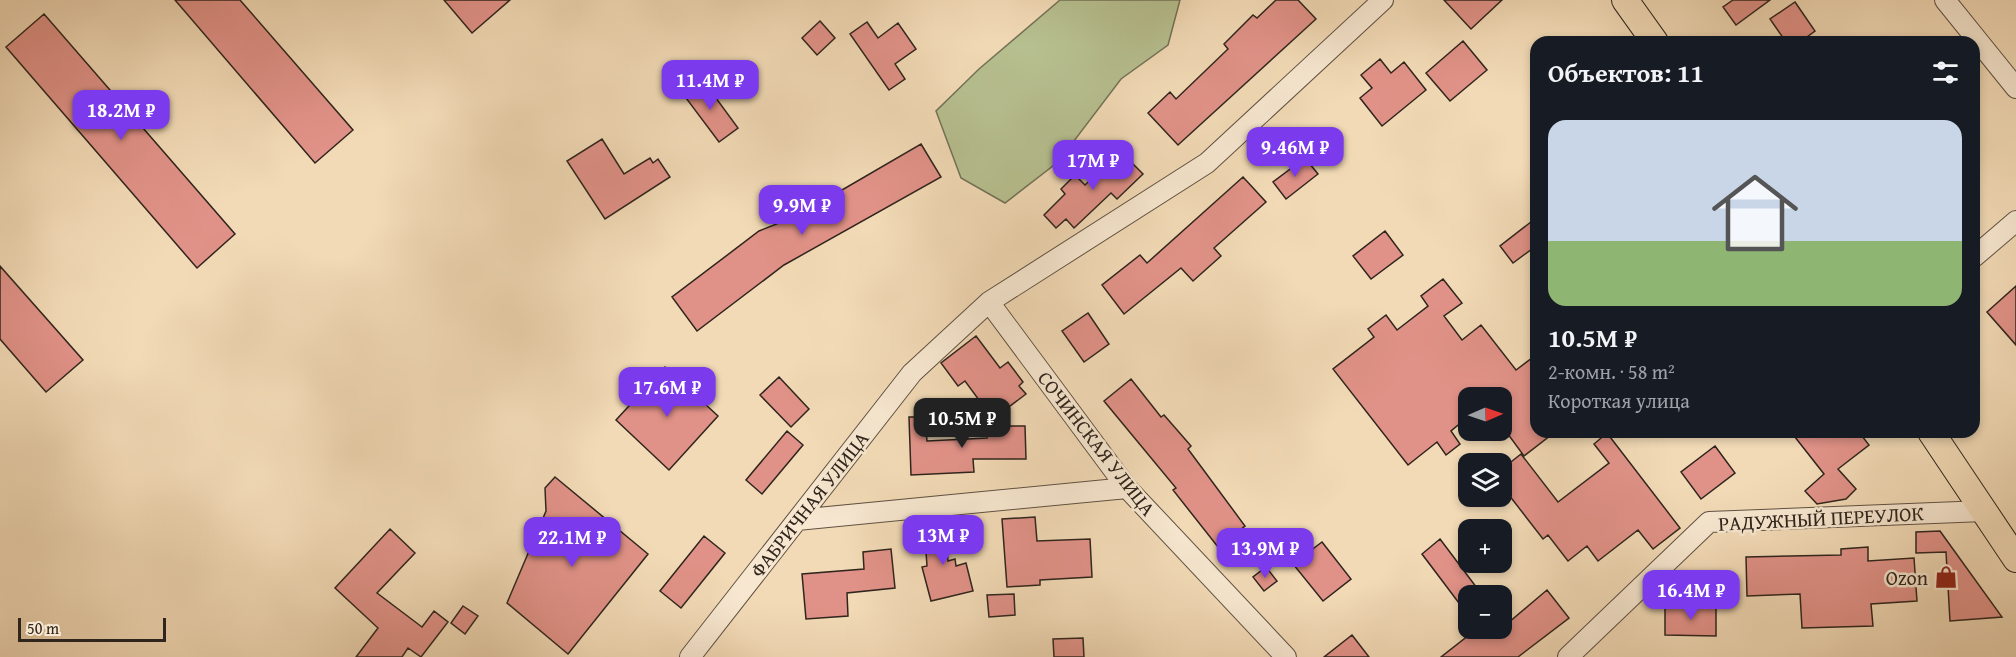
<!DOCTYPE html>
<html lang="ru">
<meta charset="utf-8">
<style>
:root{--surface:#171b24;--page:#242831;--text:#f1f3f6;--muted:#9ea1a6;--accent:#7c3aed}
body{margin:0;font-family:"Gentium Book Plus",serif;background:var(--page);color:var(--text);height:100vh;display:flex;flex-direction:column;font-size:22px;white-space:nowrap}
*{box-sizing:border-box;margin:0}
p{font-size:20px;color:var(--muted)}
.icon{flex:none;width:33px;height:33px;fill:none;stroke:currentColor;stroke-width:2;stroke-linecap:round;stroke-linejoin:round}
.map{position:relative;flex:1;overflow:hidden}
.details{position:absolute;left:1530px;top:36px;width:450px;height:402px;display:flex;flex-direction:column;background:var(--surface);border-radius:18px;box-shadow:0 3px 9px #0003}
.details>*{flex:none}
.needle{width:39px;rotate:88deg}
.controls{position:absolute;left:1458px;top:387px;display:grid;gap:12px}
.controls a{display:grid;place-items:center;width:54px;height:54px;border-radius:12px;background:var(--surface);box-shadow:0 3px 9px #0003;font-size:30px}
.scale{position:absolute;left:18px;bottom:15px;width:148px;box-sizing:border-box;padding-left:6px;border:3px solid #2f251d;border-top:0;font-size:16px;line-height:21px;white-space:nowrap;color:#2f251d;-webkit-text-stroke:4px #f7e7d0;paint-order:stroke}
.price{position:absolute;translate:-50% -51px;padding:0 14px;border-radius:12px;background:var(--accent);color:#fff;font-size:20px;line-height:39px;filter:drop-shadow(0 2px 3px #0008)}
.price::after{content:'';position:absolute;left:50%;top:36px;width:18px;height:14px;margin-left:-9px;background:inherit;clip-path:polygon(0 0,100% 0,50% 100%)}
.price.active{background:#222;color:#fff}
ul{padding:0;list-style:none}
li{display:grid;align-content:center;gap:12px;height:318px;padding:0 18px}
li span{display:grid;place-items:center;height:186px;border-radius:18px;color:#555}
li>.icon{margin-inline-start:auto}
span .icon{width:108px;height:108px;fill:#fffc;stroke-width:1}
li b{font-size:26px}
h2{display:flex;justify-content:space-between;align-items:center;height:72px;padding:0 18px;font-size:26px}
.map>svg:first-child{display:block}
.green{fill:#b7c090;stroke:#737256;stroke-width:1.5}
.building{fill:#e19288;stroke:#2f251d;stroke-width:1.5}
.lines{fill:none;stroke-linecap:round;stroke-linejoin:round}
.minor-casing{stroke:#605243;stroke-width:22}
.major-casing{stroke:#2f251d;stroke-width:28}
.minor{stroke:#f7e7d0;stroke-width:20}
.major{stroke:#f2dab6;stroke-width:26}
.labels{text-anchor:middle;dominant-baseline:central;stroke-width:5;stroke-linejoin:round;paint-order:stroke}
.street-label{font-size:20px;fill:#2f251d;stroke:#f7e7d0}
.poi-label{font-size:20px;fill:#2f251d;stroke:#f7e7d0;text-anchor:end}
</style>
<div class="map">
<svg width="2016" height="657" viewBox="0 0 2016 657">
<rect width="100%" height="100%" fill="#f2dab6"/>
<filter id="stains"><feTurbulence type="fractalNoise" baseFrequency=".00333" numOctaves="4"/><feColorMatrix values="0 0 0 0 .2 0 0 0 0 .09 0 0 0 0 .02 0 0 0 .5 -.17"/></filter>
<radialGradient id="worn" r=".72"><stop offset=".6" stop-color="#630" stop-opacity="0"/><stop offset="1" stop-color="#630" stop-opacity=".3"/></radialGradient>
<!-- green -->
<path class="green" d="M 1060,0 L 1180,0 L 1168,45 L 1121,79 L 1058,162 L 1005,203 L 961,178 L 936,111 L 979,69 Z"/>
<!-- building -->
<path class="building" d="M 175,0 L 240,0 L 353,130 L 315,163 Z
M 444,0 L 510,0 L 472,33 Z
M 1276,0 L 1298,0 L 1316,19 L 1178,145 L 1148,113 L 1170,92 L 1176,99 L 1228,49 L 1224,44 L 1253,15 L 1257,18 Z
M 1444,0 L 1502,0 L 1471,29 Z
M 1733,0 L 1770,0 L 1736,25 L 1723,7 Z
M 1795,2 L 1815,31 L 1800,42 L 1786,42 L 1770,19 Z
M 44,14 L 235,234 L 197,268 L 6,47 Z
M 820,21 L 835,38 L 817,55 L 802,38 Z
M 867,22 L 878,38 L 898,23 L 916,49 L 895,64 L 905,79 L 889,90 L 850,34 Z
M 1463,41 L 1487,70 L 1450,101 L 1426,73 Z
M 1380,59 L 1391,73 L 1404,62 L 1426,90 L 1382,126 L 1360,98 L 1372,88 L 1361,75 Z
M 702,79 L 738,128 L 719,142 L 683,94 Z
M 602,139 L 624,174 L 650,158 L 653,163 L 658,159 L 670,177 L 605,219 L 567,161 Z
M 921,144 L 941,177 L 784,265 L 697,331 L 672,297 L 759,231 L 799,215 Z
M 1120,151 L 1143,174 L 1117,199 L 1111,193 L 1074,228 L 1066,219 L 1056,228 L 1044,215 L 1065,194 L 1061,189 L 1075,175 L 1085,185 Z
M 1305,158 L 1318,174 L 1286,199 L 1273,182 Z
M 1243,177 L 1266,202 L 1214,248 L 1221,256 L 1193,281 L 1181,268 L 1124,314 L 1102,285 L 1140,255 L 1147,263 Z
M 1536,218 L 1536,246 L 1513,263 L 1500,246 Z
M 1385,231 L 1403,255 L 1371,279 L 1353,256 Z
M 0,266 L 83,360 L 46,392 L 0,339 Z
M 1443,279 L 1462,303 L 1444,316 L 1462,340 L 1481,325 L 1516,370 L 1536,355 L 1536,432 L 1555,432 L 1524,456 L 1502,426 L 1502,398 L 1468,398 L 1468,417 L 1451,431 L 1460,444 L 1446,455 L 1437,442 L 1408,465 L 1333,369 L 1374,337 L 1368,329 L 1386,315 L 1397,330 L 1428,306 L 1421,296 Z
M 2016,286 L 2016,345 L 1987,312 Z
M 1088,313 L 1109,344 L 1084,362 L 1062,331 Z
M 976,336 L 1000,368 L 1008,362 L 1023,382 L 1019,386 L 1026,394 L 993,419 L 965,381 L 958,386 L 941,363 Z
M 665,367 L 718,416 L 669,470 L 616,420 Z
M 779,377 L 809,409 L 791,427 L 760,395 Z
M 1131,379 L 1161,417 L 1164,415 L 1191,446 L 1188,449 L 1245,526 L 1218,547 L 1173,490 L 1176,488 L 1104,401 Z
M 909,417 L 925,417 L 927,441 L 987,438 L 987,426 L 1025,426 L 1026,459 L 973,459 L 974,472 L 911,475 Z
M 787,431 L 803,445 L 762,494 L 746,480 Z
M 1791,432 L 1859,432 L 1869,445 L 1838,469 L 1856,489 L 1846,499 L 1817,504 L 1805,491 L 1824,474 Z
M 1607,433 L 1680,528 L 1653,549 L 1638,530 L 1598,561 L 1587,546 L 1568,561 L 1548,535 L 1543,539 L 1502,486 L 1502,469 L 1521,454 L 1558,502 L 1609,463 L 1594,444 Z
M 1715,446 L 1735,473 L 1701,499 L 1681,472 Z
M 555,477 L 648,554 L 568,654 L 507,603 L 546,511 L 545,488 Z
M 1035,517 L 1037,541 L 1090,539 L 1092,577 L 1040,580 L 1040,585 L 1007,587 L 1002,519 Z
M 945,523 L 948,561 L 955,559 L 956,566 L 966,563 L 973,591 L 931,601 L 922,567 L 927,566 L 924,524 Z
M 390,529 L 415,553 L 377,593 L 422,627 L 434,611 L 448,622 L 421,657 L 408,648 L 402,657 L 356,657 L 378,628 L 335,588 Z
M 1940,531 L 1945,538 L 2002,617 L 1950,621 L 1946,552 L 1916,553 L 1916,532 Z
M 704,536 L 725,553 L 681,608 L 660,591 Z
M 1440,539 L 1483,596 L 1468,596 L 1468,615 L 1422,554 Z
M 1322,542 L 1351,579 L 1323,601 L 1293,564 Z
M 1868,547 L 1868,561 L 1914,558 L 1917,601 L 1871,604 L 1873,626 L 1802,628 L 1800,594 L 1747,596 L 1746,557 L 1841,555 L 1841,549 Z
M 891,549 L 895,588 L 847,593 L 848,616 L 806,619 L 802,574 L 864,569 L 863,552 Z
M 1266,567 L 1277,581 L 1264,591 L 1253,577 Z
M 1547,590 L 1569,618 L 1518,657 L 1441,657 L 1478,628 L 1502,628 Z
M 1014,594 L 1015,615 L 989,617 L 987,595 Z
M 463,606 L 478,616 L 465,634 L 451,623 Z
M 1665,606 L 1716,606 L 1716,636 L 1665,635 Z
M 1352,635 L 1369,657 L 1324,657 Z
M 1083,638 L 1084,657 L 1054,657 L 1053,639 Z"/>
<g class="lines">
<!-- minor casing -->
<g class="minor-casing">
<path id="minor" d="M 1945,0 L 2016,88
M 1974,257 L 2016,221
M 989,302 L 1127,488 L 1286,657
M 797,520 L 1127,488
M 690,657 L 912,373 L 989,302 L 1207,163 L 1383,0
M 1568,657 L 1709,522 L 1984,511"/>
</g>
<!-- major casing -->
<g class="major-casing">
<path id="major" d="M 1625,0 L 1655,42
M 1931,432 L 2016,559"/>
</g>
<!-- minor -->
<use href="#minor" class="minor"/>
<!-- major -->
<use href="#major" class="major"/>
</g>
<!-- icons -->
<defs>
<g id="shop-bare" transform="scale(1.8)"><path d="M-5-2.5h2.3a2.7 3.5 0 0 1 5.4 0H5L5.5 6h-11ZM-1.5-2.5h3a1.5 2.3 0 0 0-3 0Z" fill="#8f2418" stroke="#f7e7d0" stroke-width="2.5" paint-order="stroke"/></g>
</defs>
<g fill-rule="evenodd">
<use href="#shop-bare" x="1946" y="577"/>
</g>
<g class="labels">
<!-- street labels -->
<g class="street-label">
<text transform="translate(1097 443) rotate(52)">СОЧИНСКАЯ УЛИЦА</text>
<text transform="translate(809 504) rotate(-52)">ФАБРИЧНАЯ УЛИЦА</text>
<text transform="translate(1821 518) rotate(-3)">РАДУЖНЫЙ ПЕРЕУЛОК</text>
</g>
<!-- poi labels -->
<g class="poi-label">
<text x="1928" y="577">Ozon</text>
</g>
</g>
<rect width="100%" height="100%" filter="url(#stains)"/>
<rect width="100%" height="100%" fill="url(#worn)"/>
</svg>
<div class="controls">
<a><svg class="needle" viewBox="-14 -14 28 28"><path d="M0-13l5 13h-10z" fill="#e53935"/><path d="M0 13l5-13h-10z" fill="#9ea1a6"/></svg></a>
<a><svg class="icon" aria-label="layers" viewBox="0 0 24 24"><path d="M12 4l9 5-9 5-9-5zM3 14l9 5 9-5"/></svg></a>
<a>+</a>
<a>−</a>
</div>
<div class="scale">50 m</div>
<b class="price" style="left:710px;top:111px">11.4M ₽</b>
<b class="price" style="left:121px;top:141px">18.2M ₽</b>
<b class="price" style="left:1295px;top:178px">9.46M ₽</b>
<b class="price" style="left:1093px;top:191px">17M ₽</b>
<b class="price" style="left:802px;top:236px">9.9M ₽</b>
<b class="price" style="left:667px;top:418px">17.6M ₽</b>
<b class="price active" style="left:962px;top:449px">10.5M ₽</b>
<b class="price" style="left:943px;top:566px">13M ₽</b>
<b class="price" style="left:572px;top:568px">22.1M ₽</b>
<b class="price" style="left:1265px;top:579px">13.9M ₽</b>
<b class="price" style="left:1691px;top:621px">16.4M ₽</b>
<section class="details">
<h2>Объектов: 11<svg class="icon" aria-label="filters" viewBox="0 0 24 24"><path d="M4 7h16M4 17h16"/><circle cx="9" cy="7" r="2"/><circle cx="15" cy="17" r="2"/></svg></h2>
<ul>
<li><span style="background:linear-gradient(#c9d6e8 65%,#8fb573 0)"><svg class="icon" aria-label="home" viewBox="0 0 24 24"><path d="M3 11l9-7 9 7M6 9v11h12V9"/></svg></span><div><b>10.5M ₽</b><p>2-комн. · 58 m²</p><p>Короткая улица</p></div></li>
</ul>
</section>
</div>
